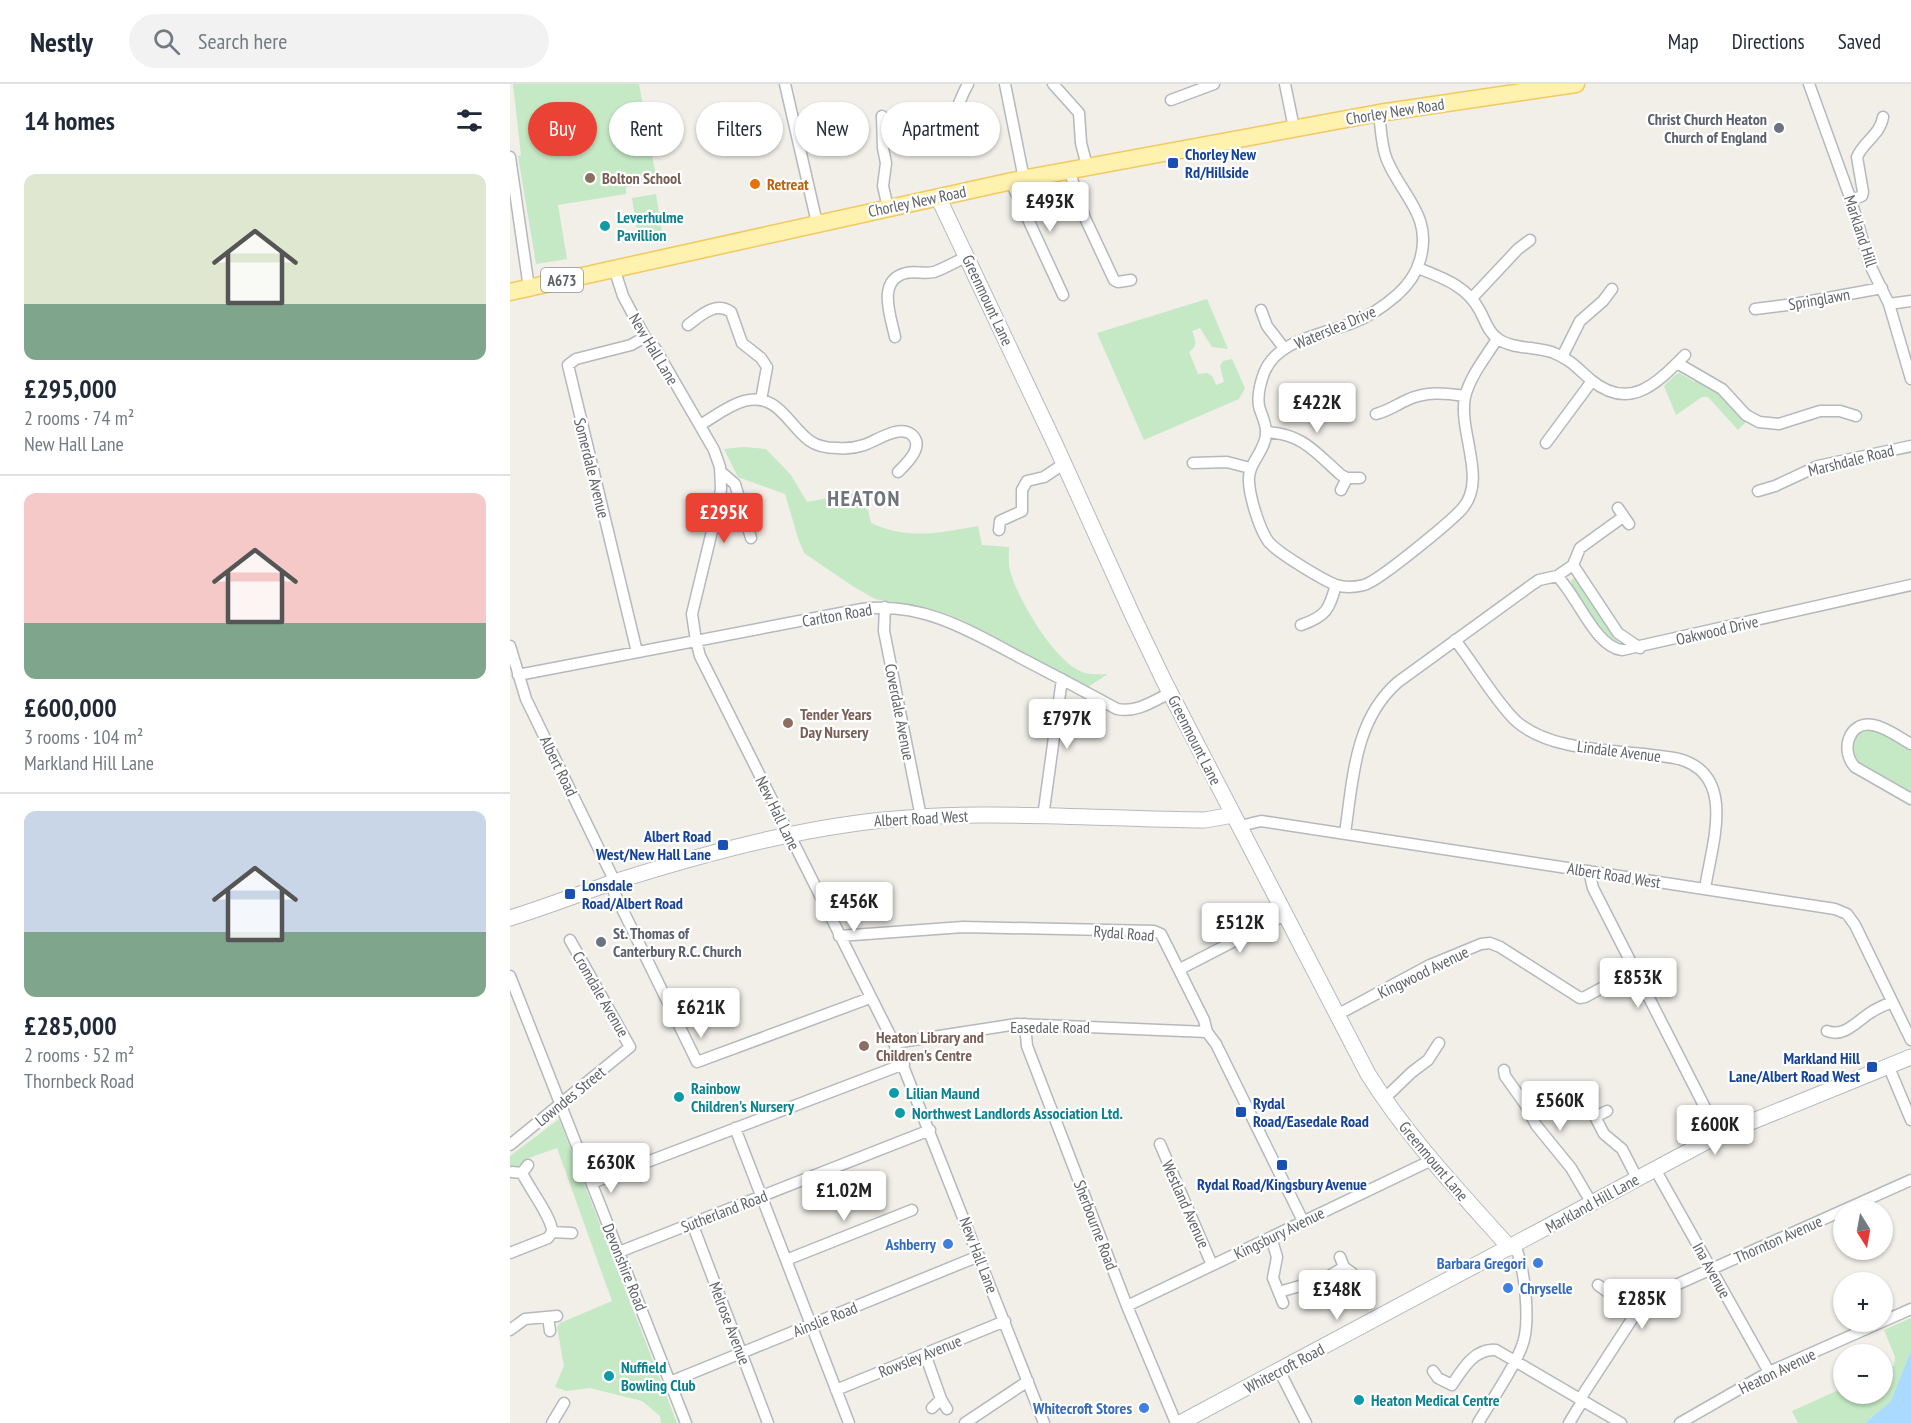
<!DOCTYPE html>
<meta charset="utf-8">
<style>
:root{--surface:#fff;--page:#f2f2f3;--text:#1f2937;--muted:#747a83;--line:#e0e1e3;--accent:#ea4335}
body{margin:0;font-family:"PT Sans Narrow",sans-serif;background:var(--page);color:var(--text);height:100vh;display:flex;flex-direction:column;font-size:22px;white-space:nowrap}
*{box-sizing:border-box;margin:0}
p{font-size:20px;color:var(--muted)}
.icon{flex:none;width:33px;height:33px;fill:none;stroke:currentColor;stroke-width:2;stroke-linecap:round;stroke-linejoin:round}
.map{position:relative;flex:1;overflow:hidden}
.drawer{display:flex;flex-direction:column;background:var(--surface);width:510px}
.drawer>*{flex:none}
.hud{position:absolute;left:18px;top:18px;width:570px;height:54px;display:flex;gap:12px}
.needle{width:39px;rotate:169deg}
.fabs{position:absolute;left:1323px;top:1116px;display:grid;gap:12px}
.fabs a{display:grid;place-items:center;width:60px;height:60px;border-radius:50%;background:var(--surface);box-shadow:0 2px 4px #0004;font-size:30px}
.price{position:absolute;translate:-50% -51px;padding:0 14px;border-radius:6px;background:#fff;color:#222;font-size:20px;line-height:39px;filter:drop-shadow(0 2px 3px #0008)}
.price::after{content:'';position:absolute;left:50%;top:36px;width:18px;height:14px;margin-left:-9px;background:inherit;clip-path:polygon(0 0,100% 0,50% 100%)}
.price.current{background:var(--accent);color:#fff}
ul{padding:0;list-style:none}
li{display:grid;align-content:center;gap:12px;height:318px;padding:0 24px}
li+li{border-top:2px solid var(--line)}
li span{display:grid;place-items:center;height:186px;border-radius:12px;color:#555}
li>.icon{margin-inline-start:auto}
span .icon{width:108px;height:108px;fill:#fffc;stroke-width:1}
li b{font-size:26px}
h2{display:flex;justify-content:space-between;align-items:center;height:72px;padding:0 24px;font-size:26px}
.tag{padding:0 21px;border-radius:27px;background:var(--surface);box-shadow:0 2px 4px #0004;font-size:21px;line-height:54px}
.tag.current{background:var(--accent);color:#fff}
header{display:flex;align-items:center;gap:36px;box-sizing:border-box;height:84px;padding:0 30px;background:var(--surface);border-bottom:2px solid var(--line)}
header strong{font-size:28px}
nav{display:flex;gap:33px;margin-inline-start:auto;font-size:21px}
.search{width:420px;height:54px;background:var(--page);display:flex;align-items:center;gap:15px;box-sizing:border-box;padding:0 21px;border-radius:33px;color:var(--muted);font-size:22px}
main{display:flex;flex:1;min-height:0}
.map>svg:first-child{display:block}
.green{fill:#c5e8c5}
.water{fill:#aadaff}
.lines{fill:none;stroke-linecap:round;stroke-linejoin:round}
.street-casing{stroke:#b5b8bc;stroke-width:13}
.secondary-casing{stroke:#b6babf;stroke-width:17}
.primary-casing{stroke:#f2c960;stroke-width:19}
.street{stroke:#fff;stroke-width:10}
.secondary{stroke:#fff;stroke-width:15}
.primary{stroke:#fff2af;stroke-width:16}
.worship-dot{fill:#6b7280;stroke:#fff;stroke-width:2}
.transit-dot{fill:#1a4fb4;stroke:#fff;stroke-width:2}
.education-dot{fill:#8d6e63;stroke:#fff;stroke-width:2}
.food-dot{fill:#e8710a;stroke:#fff;stroke-width:2}
.culture-dot{fill:#0f9aa8;stroke:#fff;stroke-width:2}
.shop-dot{fill:#3f7fe0;stroke:#fff;stroke-width:2}
.labels{text-anchor:middle;dominant-baseline:central;stroke-width:4.5;stroke-linejoin:round;paint-order:stroke}
.shield{fill:#fff;stroke:#8f9295;stroke-width:1.5}
.shield-label{font-size:15px;font-weight:bold;fill:#5f6368}
.street-label{font-size:16px;fill:#5f6368;stroke:#fff}
.worship-label{font-size:16px;font-weight:bold;fill:#5b616d;stroke:#fff;text-anchor:end}
.transit-label{font-size:16px;font-weight:bold;fill:#164399;stroke:#fff;text-anchor:start}
.education-label{font-size:16px;font-weight:bold;fill:#785e54;stroke:#fff;text-anchor:start}
.food-label{font-size:16px;font-weight:bold;fill:#c56008;stroke:#fff;text-anchor:start}
.culture-label{font-size:16px;font-weight:bold;fill:#0d838f;stroke:#fff;text-anchor:start}
.shop-label{font-size:16px;font-weight:bold;fill:#366cbe;stroke:#fff;text-anchor:end}
.district-label{font-size:22px;font-weight:bold;letter-spacing:1.5px;fill:#70757a;stroke:#fff}
</style>
<header>
<strong>Nestly</strong>
<div class="search"><svg class="icon" aria-label="search" viewBox="0 0 24 24"><circle cx="10" cy="10" r="6"/><path d="M15 15l6 6"/></svg>Search here</div>
<nav><a>Map</a><a>Directions</a><a>Saved</a></nav>
</header>
<main>
<section class="drawer">
<h2>14 homes<svg class="icon" aria-label="filters" viewBox="0 0 24 24"><path d="M4 7h16M4 17h16"/><circle cx="9" cy="7" r="2"/><circle cx="15" cy="17" r="2"/></svg></h2>
<ul>
<li><span style="background:linear-gradient(#dfe7d0 70%,#7fa58c 0)"><svg class="icon" aria-label="home" viewBox="0 0 24 24"><path d="M3 11l9-7 9 7M6 9v11h12V9"/></svg></span><div><b>£295,000</b><p>2 rooms · 74 m²</p><p>New Hall Lane</p></div></li>
<li><span style="background:linear-gradient(#f6c9c9 70%,#7fa58c 0)"><svg class="icon" aria-label="home" viewBox="0 0 24 24"><path d="M3 11l9-7 9 7M6 9v11h12V9"/></svg></span><div><b>£600,000</b><p>3 rooms · 104 m²</p><p>Markland Hill Lane</p></div></li>
<li><span style="background:linear-gradient(#c9d6e8 65%,#7fa58c 0)"><svg class="icon" aria-label="home" viewBox="0 0 24 24"><path d="M3 11l9-7 9 7M6 9v11h12V9"/></svg></span><div><b>£285,000</b><p>2 rooms · 52 m²</p><p>Thornbeck Road</p></div></li>
</ul>
</section>
<div class="map">
<svg width="1401" height="1339" viewBox="0 0 1401 1339">
<rect width="100%" height="100%" fill="#f1efe8"/>
<!-- green -->
<path class="green" d="M 3,0 L 129,0 L 147,98 L 116,103 L 116,110 L 48,121 L 57,175 L 26,180 L 8,72 L 11,71 Z
M 146,110 L 153,155 L 129,159 L 122,114 Z
M 697,215 L 718,265 L 702,263 L 690,244 L 682,247 C 686,257 688,262 679,268 L 688,290 L 697,289 L 702,292 L 706,301 L 714,298 L 710,282 L 713,277 L 722,275 L 735,304 L 729,315 L 634,356 L 587,249 Z
M 1169,289 L 1185,298 L 1186,295 L 1214,313 L 1238,336 L 1228,346 L 1198,313 L 1192,313 L 1166,331 L 1154,302 L 1165,291 Z
M 233,363 L 256,365 L 281,391 L 297,418 L 344,409 L 345,417 L 358,426 L 361,439 C 398,456 429,449 468,442 L 472,461 L 499,463 C 499,471 498,482 501,490 C 509,517 547,582 575,589 C 582,591 591,590 598,590 L 578,603 L 443,533 L 408,523 L 365,515 L 344,503 L 294,469 L 288,454 L 275,410 L 228,393 L 214,365 Z
M 1064,494 L 1069,496 L 1108,557 L 1108,560 L 1094,553 L 1062,502 L 1061,497 Z
M 1363,645 L 1401,664 L 1401,711 L 1348,681 L 1340,665 C 1344,651 1349,646 1363,645 Z
M 49,1035 L 167,1339 L 151,1339 L 150,1332 L 132,1317 L 80,1304 L 56,1307 L 45,1303 L 54,1282 L 47,1243 L 50,1239 L 102,1217 L 47,1064 L 16,1075 L 8,1083 L 0,1082 L 0,1072 Z
M 1401,1234 L 1401,1267 L 1389,1299 L 1381,1317 L 1355,1339 L 1288,1339 L 1282,1327 L 1333,1304 L 1334,1310 L 1372,1310 L 1373,1287 L 1384,1282 L 1385,1273 L 1374,1246 Z"/>
<!-- water -->
<path class="water" d="M 1401,1267 L 1401,1339 L 1355,1339 L 1381,1317 Z"/>
<g class="lines">
<!-- street casing -->
<g class="street-casing">
<path id="street" d="M 275,0 L 307,139
M 495,0 L 514,95
M 543,0 L 569,29 L 571,59 L 577,82
M 775,0 L 784,44
M 1299,0 L 1341,116 L 1360,181 L 1379,220 L 1401,295
M 661,16 L 704,0
M 869,29 C 871,44 871,62 877,76 C 892,112 923,132 910,176 C 906,191 898,201 887,211 C 873,223 859,233 842,239 C 813,251 767,255 754,289 C 750,300 747,311 749,322 C 751,331 757,340 756,350 C 755,368 737,380 739,398 C 740,414 749,444 758,457 C 766,468 813,496 826,501 C 835,504 846,503 854,501 C 869,497 940,438 952,425 C 978,396 948,348 955,313 C 960,292 976,273 987,255
M 372,32 L 373,64 L 376,79 L 373,102 L 378,124
M 418,36 C 454,31 443,26 458,0
M 0,73 L 19,204
M 559,86 L 575,134 L 604,196 L 608,198 L 621,196
M 502,97 L 505,107 L 553,211
M 1341,116 L 1352,112 L 1353,108 L 1347,73 C 1354,57 1370,51 1373,33
M 104,184 L 113,212 L 135,253 L 145,264 L 204,366 L 210,383 L 211,405 L 209,418 L 182,530 L 186,557 L 190,572 L 384,959 L 534,1339
M 908,184 C 933,194 957,202 970,227 C 975,236 978,248 987,254 C 1002,266 1027,262 1044,269 C 1060,275 1069,286 1081,296 C 1120,328 1147,299 1175,271
M 962,214 L 1008,165 L 1020,156
M 1379,220 L 1401,217
M 1245,225 L 1285,220 L 1372,204
M 751,226 L 757,242 L 774,264
M 178,241 C 191,231 206,217 221,228 L 232,259 L 251,274 L 257,283 L 251,316
M 385,253 C 381,233 366,196 396,189 C 405,187 415,190 424,188 C 435,184 447,177 458,172
M 1052,273 L 1070,237 L 1093,217 L 1102,205
M 1167,279 L 1212,305 L 1236,331 L 1249,338 L 1269,340 L 1310,327 L 1330,327 L 1346,332
M 866,330 C 878,327 886,321 897,316 C 916,307 935,309 955,312
M 190,341 C 204,333 219,321 234,317 C 268,308 278,341 300,357 C 307,362 318,364 327,364 C 336,365 345,364 354,361 C 366,357 388,341 401,350 C 416,362 396,380 388,388
M 756,348 C 793,350 805,368 831,391 L 837,394 L 850,394
M 1036,359 L 1082,297
M 683,379 L 717,378 L 740,384
M 210,387 L 225,400 L 241,454
M 831,406 L 837,394
M 1248,407 L 1265,402 L 1308,382 L 1401,362
M 1108,424 L 1119,440
M 489,446 L 490,437 L 512,427 L 512,406 L 517,397 L 534,393 L 555,379
M 1063,481 L 1108,549 L 1130,564
M 1047,492 C 1067,511 1085,563 1112,566 L 1401,501
M 375,523 L 374,547 L 411,733
M 791,541 C 817,532 819,525 826,501
M 945,556 C 964,580 985,617 1006,637 C 1044,671 1120,665 1169,675 C 1228,691 1201,762 1195,805
M 0,562 L 16,615 L 105,798
M 127,568 L 58,281 L 66,275 L 121,261 L 135,253
M 8,591 L 352,525 C 410,517 459,546 509,573 C 542,590 574,607 607,625 C 627,629 643,617 660,609
M 1401,660 C 1390,654 1376,643 1363,641 C 1338,637 1330,667 1345,683 L 1401,715
M 533,733 L 552,595
M 730,742 L 751,737 L 1325,825 L 1337,830 L 1345,841 L 1401,956
M 835,749 C 843,696 844,636 888,598 L 1023,500 L 1029,496 L 1047,492 L 1063,481 L 1070,464 L 1113,433
M 1079,787 L 1083,804 L 1209,1051
M 100,800 L 187,978 L 360,914
M 329,852 L 453,843 L 644,847 L 651,850 L 694,936 L 697,948 L 706,960 L 793,1137
M 670,885 L 777,830
M 0,892 L 176,1339
M 827,931 L 920,881 L 971,860 L 980,859 L 990,863 L 1070,914 L 1075,913 L 1125,886
M 515,940 L 517,962 L 617,1222 L 666,1339
M 1317,947 C 1334,954 1347,937 1360,929 C 1367,924 1375,921 1382,918
M 384,959 L 507,940 L 697,948
M 1378,981 L 1401,1036
M 994,986 L 995,992 L 1015,1020 L 1026,1041 L 1061,1084 L 1081,1118
M 874,1015 L 902,988 L 918,976 L 929,959
M 1081,1025 L 1094,1050 L 1112,1065 L 1127,1094
M 1085,1033 L 1097,1027
M 225,1044 L 339,1339
M 650,1060 L 702,1181
M 0,1061 L 120,963 L 60,856
M 1145,1085 L 1259,1288
M 2,1088 L 12,1089 L 18,1081
M 12,1089 C 19,1104 43,1135 42,1148
M 82,1099 L 394,980
M 182,1139 L 258,1339
M 761,1153 L 767,1173 L 763,1194 L 773,1219
M 109,1168 L 420,1046
M 0,1169 L 38,1154 L 42,1148 L 62,1149
M 830,1173 L 834,1183 L 842,1189
M 276,1176 L 402,1126
M 1088,1201 L 1126,1229
M 769,1208 L 814,1195 L 834,1183
M 617,1222 L 922,1076
M 38,1233 L 40,1247
M 0,1246 L 15,1235 L 47,1232
M 415,1270 L 431,1315 L 437,1325
M 769,1286 L 796,1339
M 923,1287 L 928,1294 L 942,1301 C 952,1286 964,1264 986,1266 L 1111,1339
M 160,1298 L 469,1172
M 326,1306 L 495,1237
M 1070,1315 L 1126,1229 L 1159,1204 L 1401,1096
M 422,1324 L 431,1315
M 42,1339 L 54,1319
M 455,1339 L 518,1297
M 968,1339 C 981,1317 1004,1285 1012,1262 C 1021,1240 1015,1184 1005,1162
M 1059,1339 L 1073,1316
M 1170,1339 L 1259,1288 L 1401,1225"/>
</g>
<!-- secondary casing -->
<g class="secondary-casing">
<path id="secondary" d="M 428,113 L 545,360 L 622,530 L 654,597 L 858,990 C 898,1054 950,1108 1000,1164
M 0,834 C 36,823 71,809 107,797 C 183,773 262,751 341,740 C 458,723 578,735 695,736 L 723,731
M 670,1339 L 1209,1051 L 1401,973"/>
</g>
<!-- primary casing -->
<g class="primary-casing">
<path id="primary" d="M 0,208 L 502,97 L 869,29 L 1066,0"/>
</g>
<!-- street -->
<use href="#street" class="street"/>
<!-- secondary -->
<use href="#secondary" class="secondary"/>
<!-- primary -->
<use href="#primary" class="primary"/>
</g>
<!-- markers -->
<g class="worship-dot">
<circle cx="1269" cy="44" r="6"/>
<circle cx="91" cy="858" r="6"/>
</g>
<g class="transit-dot">
<rect x="657" y="73" width="12" height="12" rx="3"/>
<rect x="207" y="755" width="12" height="12" rx="3"/>
<rect x="54" y="804" width="12" height="12" rx="3"/>
<rect x="1356" y="977" width="12" height="12" rx="3"/>
<rect x="725" y="1022" width="12" height="12" rx="3"/>
<rect x="766" y="1075" width="12" height="12" rx="3"/>
</g>
<g class="education-dot">
<circle cx="80" cy="94" r="6"/>
<circle cx="278" cy="639" r="6"/>
<circle cx="354" cy="962" r="6"/>
</g>
<circle class="food-dot" cx="245" cy="100" r="6"/>
<g class="culture-dot">
<circle cx="95" cy="142" r="6"/>
<circle cx="384" cy="1009" r="6"/>
<circle cx="169" cy="1013" r="6"/>
<circle cx="390" cy="1029" r="6"/>
<circle cx="99" cy="1292" r="6"/>
<circle cx="849" cy="1316" r="6"/>
</g>
<g class="shop-dot">
<circle cx="438" cy="1160" r="6"/>
<circle cx="1028" cy="1179" r="6"/>
<circle cx="998" cy="1204" r="6"/>
<circle cx="634" cy="1324" r="6"/>
</g>
<g class="labels">
<!-- shield labels -->
<rect class="shield" x="31" y="184" width="42" height="24" rx="4.5"/>
<g class="shield-label">
<text x="52" y="196">A673</text>
</g>
<!-- street labels -->
<g class="street-label">
<text transform="translate(885 27) rotate(-9)">Chorley New Road</text>
<text transform="translate(407 117) rotate(-12)">Chorley New Road</text>
<text transform="translate(1351 147) rotate(72)">Markland Hill</text>
<text transform="translate(1309 215) rotate(-10)">Springlawn</text>
<text transform="translate(478 216) rotate(65)">Greenmount Lane</text>
<text transform="translate(825 243) rotate(-23)">Waterslea Drive</text>
<text transform="translate(144 265) rotate(59)">New Hall Lane</text>
<text transform="translate(1341 376) rotate(-14)">Marshdale Road</text>
<text transform="translate(82 384) rotate(76)">Somerdale Avenue</text>
<text transform="translate(327 531) rotate(-10)">Carlton Road</text>
<text transform="translate(1207 546) rotate(-13)">Oakwood Drive</text>
<text transform="translate(390 628) rotate(79)">Coverdale Avenue</text>
<text transform="translate(685 656) rotate(63)">Greenmount Lane</text>
<text transform="translate(1109 667) rotate(7)">Lindale Avenue</text>
<text transform="translate(49 682) rotate(64)">Albert Road</text>
<text transform="translate(268 729) rotate(64)">New Hall Lane</text>
<text transform="translate(411 734) rotate(-3)">Albert Road West</text>
<text transform="translate(1104 791) rotate(9)">Albert Road West</text>
<text transform="translate(614 849) rotate(4)">Rydal Road</text>
<text transform="translate(913 888) rotate(-26)">Kingwood Avenue</text>
<text transform="translate(91 910) rotate(60)">Cromdale Avenue</text>
<text x="540" y="943">Easedale Road</text>
<text transform="translate(60 1012) rotate(-39)">Lowndes Street</text>
<text transform="translate(924 1077) rotate(50)">Greenmount Lane</text>
<text transform="translate(1082 1119) rotate(-29)">Markland Hill Lane</text>
<text transform="translate(676 1120) rotate(66)">Westland Avenue</text>
<text transform="translate(214 1127) rotate(-21)">Sutherland Road</text>
<text transform="translate(586 1141) rotate(69)">Sherbourne Road</text>
<text transform="translate(769 1149) rotate(-26)">Kingsbury Avenue</text>
<text transform="translate(1268 1155) rotate(-24)">Thornton Avenue</text>
<text transform="translate(469 1171) rotate(69)">New Hall Lane</text>
<text transform="translate(115 1183) rotate(68)">Devonshire Road</text>
<text transform="translate(1202 1186) rotate(61)">Ina Avenue</text>
<text transform="translate(315 1235) rotate(-22)">Ainslie Road</text>
<text transform="translate(220 1239) rotate(69)">Melrose Avenue</text>
<text transform="translate(410 1272) rotate(-22)">Rowsley Avenue</text>
<text transform="translate(774 1284) rotate(-28)">Whitecroft Road</text>
<text transform="translate(1267 1287) rotate(-26)">Heaton Avenue</text>
</g>
<!-- worship labels -->
<g class="worship-label">
<text x="1257" y="35">Christ Church Heaton<tspan x="1257" dy="18">Church of England</tspan></text>
<text x="103" y="849" text-anchor="start">St. Thomas of<tspan x="103" dy="18">Canterbury R.C. Church</tspan></text>
</g>
<!-- transit labels -->
<g class="transit-label">
<text x="675" y="70">Chorley New<tspan x="675" dy="18">Rd/Hillside</tspan></text>
<text x="201" y="752" text-anchor="end">Albert Road<tspan x="201" dy="18">West/New Hall Lane</tspan></text>
<text x="72" y="801">Lonsdale<tspan x="72" dy="18">Road/Albert Road</tspan></text>
<text x="1350" y="974" text-anchor="end">Markland Hill<tspan x="1350" dy="18">Lane/Albert Road West</tspan></text>
<text x="743" y="1019">Rydal<tspan x="743" dy="18">Road/Easedale Road</tspan></text>
<text x="772" y="1100" text-anchor="middle">Rydal Road/Kingsbury Avenue</text>
</g>
<!-- education labels -->
<g class="education-label">
<text x="92" y="94">Bolton School</text>
<text x="290" y="630">Tender Years<tspan x="290" dy="18">Day Nursery</tspan></text>
<text x="366" y="953">Heaton Library and<tspan x="366" dy="18">Children's Centre</tspan></text>
</g>
<!-- food labels -->
<g class="food-label">
<text x="257" y="100">Retreat</text>
</g>
<!-- culture labels -->
<g class="culture-label">
<text x="107" y="133">Leverhulme<tspan x="107" dy="18">Pavillion</tspan></text>
<text x="181" y="1004">Rainbow<tspan x="181" dy="18">Children's Nursery</tspan></text>
<text x="396" y="1009">Lilian Maund</text>
<text x="402" y="1029">Northwest Landlords Association Ltd.</text>
<text x="111" y="1283">Nuffield<tspan x="111" dy="18">Bowling Club</tspan></text>
<text x="861" y="1316">Heaton Medical Centre</text>
</g>
<!-- shop labels -->
<g class="shop-label">
<text x="426" y="1160">Ashberry</text>
<text x="1016" y="1179">Barbara Gregori</text>
<text x="1010" y="1204" text-anchor="start">Chryselle</text>
<text x="622" y="1324">Whitecroft Stores</text>
</g>
<!-- district labels -->
<g class="district-label">
<text x="354" y="414">HEATON</text>
</g>
</g>
</svg>
<div class="fabs">
<a><svg class="needle" viewBox="-14 -14 28 28"><path d="M0-13l5 13h-10z" fill="#e53935"/><path d="M0 13l5-13h-10z" fill="#747a83"/></svg></a>
<a>+</a>
<a>−</a>
</div>
<b class="price" style="left:540px;top:149px">£493K</b>
<b class="price" style="left:807px;top:350px">£422K</b>
<b class="price current" style="left:214px;top:460px">£295K</b>
<b class="price" style="left:557px;top:666px">£797K</b>
<b class="price" style="left:344px;top:849px">£456K</b>
<b class="price" style="left:730px;top:870px">£512K</b>
<b class="price" style="left:1128px;top:925px">£853K</b>
<b class="price" style="left:191px;top:955px">£621K</b>
<b class="price" style="left:1050px;top:1048px">£560K</b>
<b class="price" style="left:1205px;top:1072px">£600K</b>
<b class="price" style="left:101px;top:1110px">£630K</b>
<b class="price" style="left:334px;top:1138px">£1.02M</b>
<b class="price" style="left:827px;top:1237px">£348K</b>
<b class="price" style="left:1132px;top:1246px">£285K</b>
<div class="hud">
<a class="tag current">Buy</a>
<a class="tag">Rent</a>
<a class="tag">Filters</a>
<a class="tag">New</a>
<a class="tag">Apartment</a>
</div>
</div>
</main>
